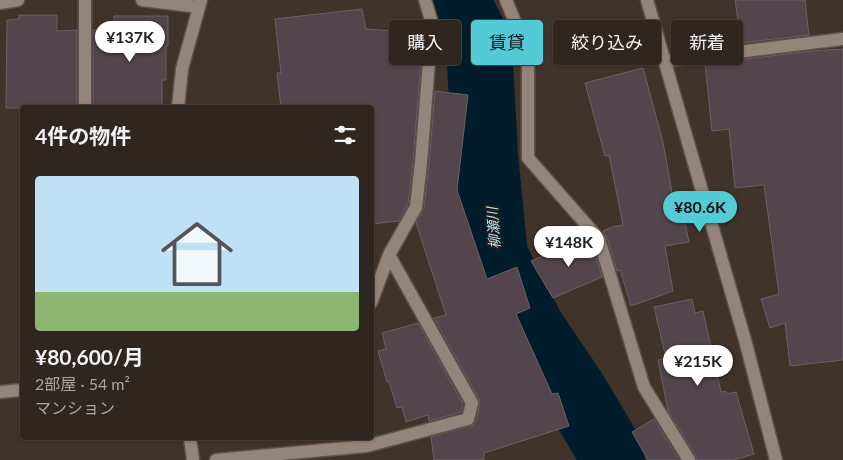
<!DOCTYPE html>
<html lang="ja">
<meta charset="utf-8">
<style>
:root{--surface:#302620;--page:#3c322d;--text:#f1f3f6;--muted:#a8a5a5;--line:#4b433e;--accent:#52cbd7}
body{margin:0;font-family:Lato,"Noto Sans JP",sans-serif;background:var(--page);color:var(--text);height:100vh;display:flex;flex-direction:column;font-size:19px;white-space:nowrap}
*{box-sizing:border-box;margin:0}
p{font-size:16px;color:var(--muted)}
.icon{flex:none;width:28px;height:28px;fill:none;stroke:currentColor;stroke-width:2;stroke-linecap:round;stroke-linejoin:round}
.map{position:relative;flex:1;overflow:hidden}
.drawer{position:absolute;left:20px;top:105px;width:354px;height:335px;display:flex;flex-direction:column;background:var(--surface);border-radius:5px;box-shadow:0 1px 4px #0004,0 0 0 1px var(--line)}
.drawer>*{flex:none}
.hud{position:absolute;left:389px;top:20px;width:379px;height:45px;display:flex;gap:10px}
.price{position:absolute;translate:-50% -42px;padding:0 11px;border-radius:18px;background:#fff;color:#222;font-size:16px;line-height:32px;filter:drop-shadow(0 1px 2px #0008)}
.price::after{content:'';position:absolute;left:50%;top:30px;width:15px;height:11px;margin-left:-8px;background:inherit;clip-path:polygon(0 0,100% 0,50% 100%)}
.price.current{background:var(--accent);color:#111}
ul{padding:0;list-style:none}
li{display:grid;align-content:center;gap:10px;height:265px;padding:0 15px}
li span{display:grid;place-items:center;height:155px;border-radius:5px;color:#555}
li>.icon{margin-inline-start:auto}
span .icon{width:90px;height:90px;fill:#fffc;stroke-width:1}
li b{font-size:21px}
h2{display:flex;justify-content:space-between;align-items:center;height:60px;padding:0 15px;font-size:21px}
.pill{padding:0 18px;border-radius:5px;background:var(--surface);box-shadow:0 1px 4px #0004,0 0 0 1px var(--line);font-size:18px;line-height:45px}
.pill.current{background:var(--accent);color:#111}
.map>svg:first-child{display:block}
.lines{fill:none;stroke-linecap:round;stroke-linejoin:round}
.river{stroke:#011d2b;stroke-width:66}
.building{fill:#54454d;stroke:#6e5e66}
.service-casing{stroke:#5d524a;stroke-width:15}
.minor-casing{stroke:#5d524a;stroke-width:15}
.tertiary-casing{stroke:#5d524a;stroke-width:15}
.service{stroke:#94847a;stroke-width:12}
.minor{stroke:#94847a;stroke-width:12}
.tertiary{stroke:#94847a;stroke-width:12}
.labels{text-anchor:middle;dominant-baseline:central;stroke-width:4.5;stroke-linejoin:round;paint-order:stroke}
.water-label{font-size:14px;font-style:italic;fill:#b2e2fd;stroke:#221c18}
</style>
<div class="map">
<svg width="843" height="460" viewBox="0 0 843 460">
<rect width="100%" height="100%" fill="#40332a"/>
<g class="lines">
<!-- river -->
<path class="river" d="M 456,0 L 479,44 L 485,156 L 495,256 L 531,327 L 574,391 L 611,453 L 612,460"/>
</g>
<!-- building -->
<path class="building" d="M 735,0 L 805,0 L 809,35 L 741,43 Z
M 362,9 L 366,29 L 405,32 L 405,36 L 414,37 L 413,58 L 421,59 L 413,162 L 408,204 L 399,221 L 371,224 L 371,108 L 281,108 L 277,73 L 281,73 L 275,19 Z
M 19,15 L 57,15 L 57,31 L 77,30 L 77,108 L 6,108 L 7,20 L 19,19 Z
M 114,16 L 168,16 L 168,46 L 166,46 L 166,80 L 162,80 L 162,108 L 93,108 L 93,30 L 114,30 Z
M 843,49 L 843,360 L 790,366 L 785,323 L 770,328 L 761,299 L 779,294 L 764,185 L 735,188 L 729,129 L 712,131 L 705,64 L 811,51 Z
M 643,68 L 663,142 L 676,215 L 683,214 L 689,242 L 665,246 L 673,291 L 631,306 L 620,270 L 617,271 L 607,237 L 603,231 L 612,227 L 623,225 L 609,155 L 605,156 L 585,83 Z
M 435,91 L 468,95 L 457,190 L 487,279 L 517,267 L 530,308 L 516,314 L 552,394 L 558,393 L 569,426 L 484,453 L 484,460 L 434,460 L 431,437 L 473,425 L 476,421 L 480,404 L 479,399 L 434,318 L 446,315 L 416,223 L 424,208 L 429,164 Z
M 587,238 L 592,243 L 602,277 L 553,298 L 531,261 Z
M 692,299 L 695,313 L 703,311 L 721,392 L 726,391 L 727,394 L 736,392 L 754,454 L 733,460 L 697,460 L 696,456 L 668,411 L 658,360 L 666,358 L 654,307 Z
M 418,323 L 463,404 L 461,412 L 429,421 L 428,415 L 406,422 L 402,407 L 397,408 L 389,382 L 387,382 L 378,351 L 386,349 L 382,333 Z
M 654,419 L 679,460 L 648,460 L 632,432 Z"/>
<g class="lines">
<!-- service casing -->
<g class="service-casing">
<path id="service" d="M 506,0 L 528,53 L 528,158 L 599,239 L 644,387 L 689,460
M 664,61 L 843,39
M 416,207 L 421,163 L 432,23 L 425,0"/>
</g>
<!-- minor casing -->
<g class="minor-casing">
<path id="minor" d="M 142,0 L 199,7
M 0,3 L 18,0
M 85,108 L 85,0
M 178,108 L 182,69 L 201,0
M 371,303 L 389,255 L 416,207
M 0,392 L 22,390
M 190,438 L 193,460
M 366,438 L 367,446 L 468,419 L 472,403 L 389,255
M 216,460 L 367,446"/>
</g>
<!-- tertiary casing -->
<g class="tertiary-casing">
<path id="tertiary" d="M 647,0 L 745,340 L 776,460"/>
</g>
<!-- service -->
<use href="#service" class="service"/>
<!-- minor -->
<use href="#minor" class="minor"/>
<!-- tertiary -->
<use href="#tertiary" class="tertiary"/>
</g>
<g class="labels">
<!-- water labels -->
<g class="water-label">
<text transform="translate(493 228) rotate(-94)">柳瀬川</text>
</g>
</g>
</svg>
<b class="price" style="left:130px;top:63px">¥137K</b>
<b class="price current" style="left:700px;top:233px">¥80.6K</b>
<b class="price" style="left:569px;top:268px">¥148K</b>
<b class="price" style="left:698px;top:387px">¥215K</b>
<div class="hud">
<a class="pill">購入</a>
<a class="pill current">賃貸</a>
<a class="pill">絞り込み</a>
<a class="pill">新着</a>
</div>
<section class="drawer">
<h2>4件の物件<svg class="icon" aria-label="filters" viewBox="0 0 24 24"><path d="M4 7h16M4 17h16"/><circle cx="9" cy="7" r="2"/><circle cx="15" cy="17" r="2"/></svg></h2>
<ul>
<li><span style="background:linear-gradient(#bfe0f5 75%,#8fb573 0)"><svg class="icon" aria-label="home" viewBox="0 0 24 24"><path d="M3 11l9-7 9 7M6 9v11h12V9"/></svg></span><div><b>¥80,600/月</b><p>2部屋 · 54 m²</p><p>マンション</p></div></li>
</ul>
</section>
</div>
